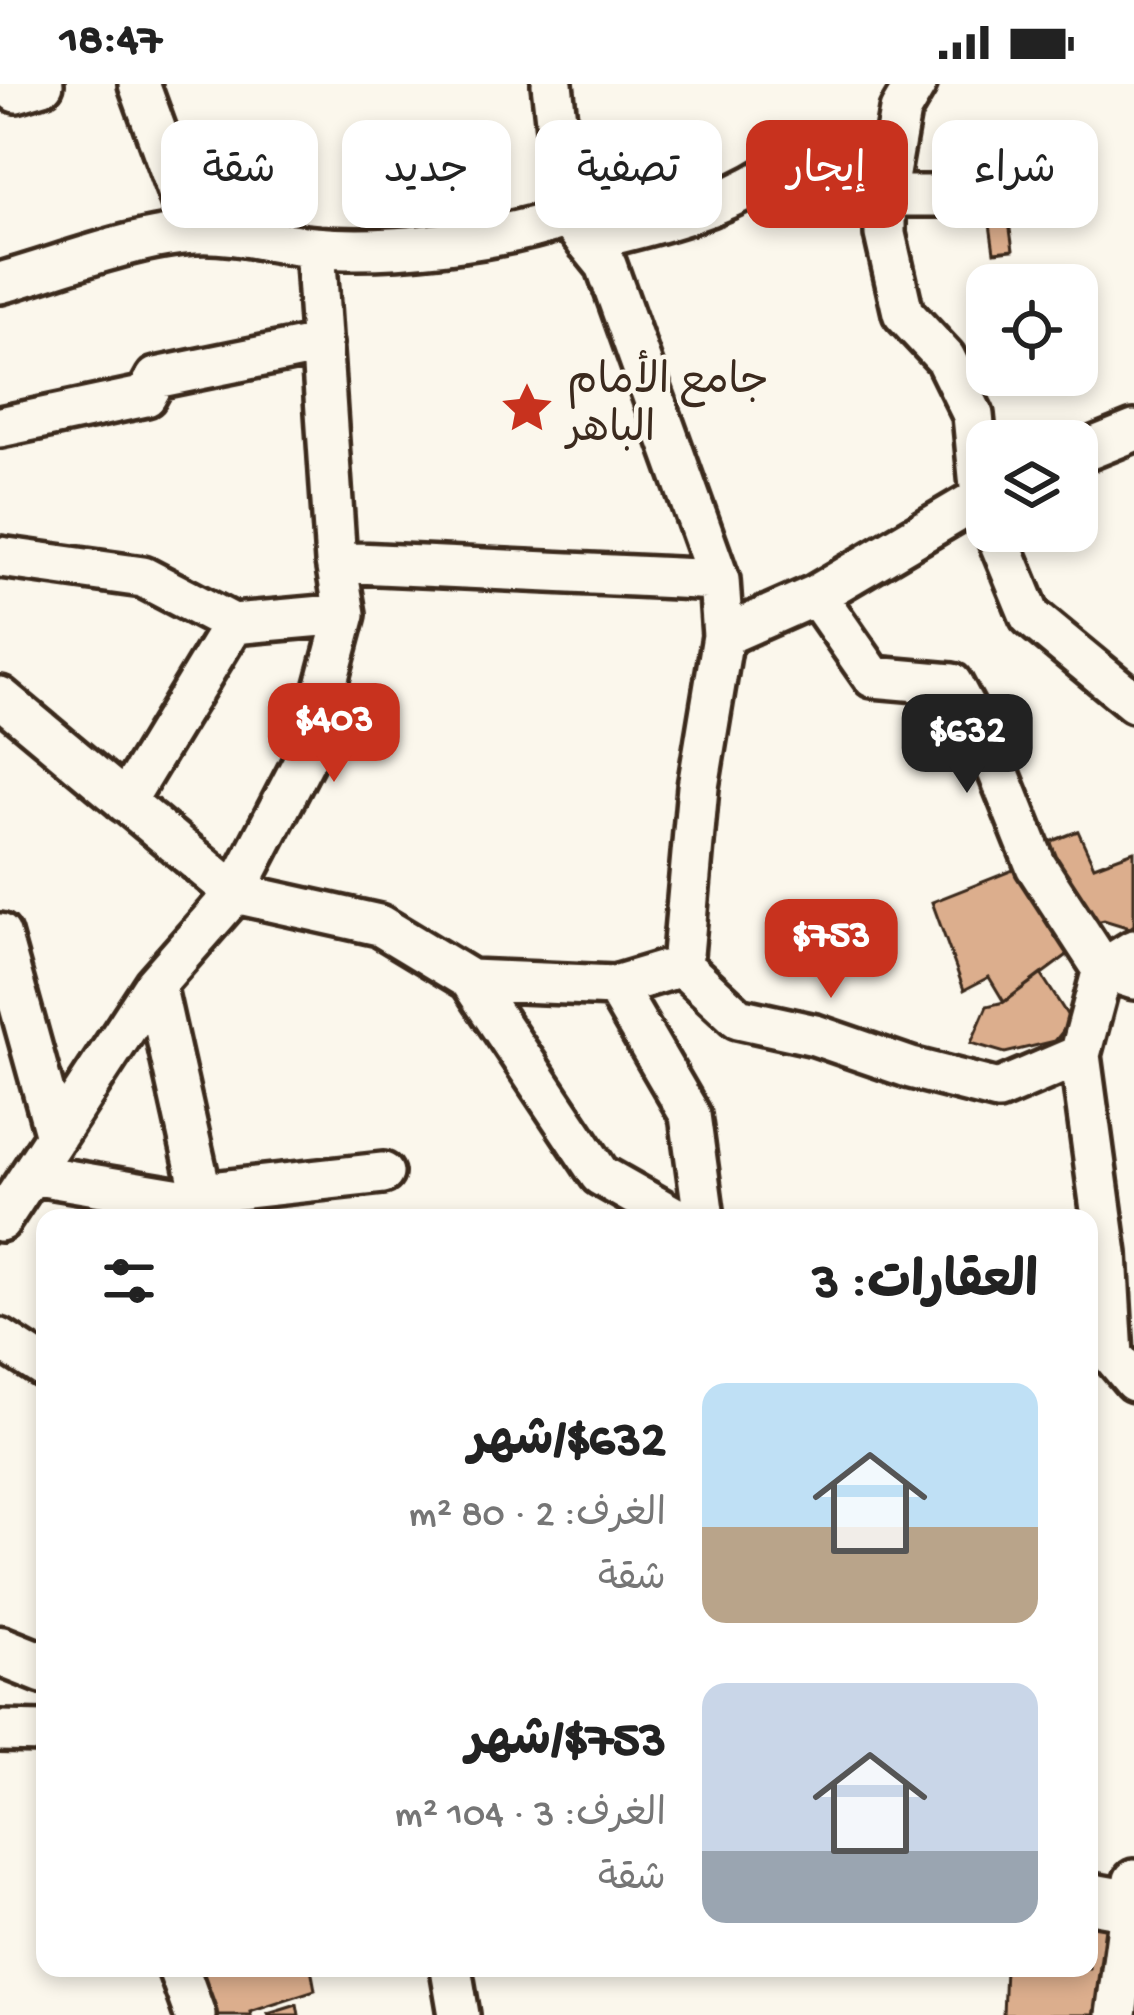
<!DOCTYPE html>
<html lang="ar">
<meta charset="utf-8">
<style>
:root{--surface:#fff;--page:#f2f2f2;--text:#222;--muted:#767676;--accent:#c8321e}
body{margin:0;font-family:"Gochi Hand","Playpen Sans Arabic",sans-serif;background:var(--page);color:var(--text);direction:rtl;height:100vh;display:flex;flex-direction:column;font-size:45px;white-space:nowrap}
*{box-sizing:border-box;margin:0}
p{font-size:39px;color:var(--muted)}
.icon{flex:none;width:66px;height:66px;fill:none;stroke:currentColor;stroke-width:2;stroke-linecap:round;stroke-linejoin:round}
.map{position:relative;flex:1;overflow:hidden;direction:ltr}
.side{position:absolute;left:36px;top:1125px;width:1062px;height:768px;display:flex;flex-direction:column;background:var(--surface);border-radius:24px;box-shadow:0 6px 18px #0003;direction:rtl}
.side>*{flex:none}
.top-card{position:absolute;left:36px;top:36px;width:1062px;height:108px;direction:rtl;display:flex;gap:24px}
.buttons{position:absolute;left:966px;top:180px;display:grid;gap:24px}
.buttons a{display:grid;place-items:center;width:132px;height:132px;border-radius:24px;background:var(--surface);box-shadow:0 6px 18px #0003;font-size:60px}
.price{position:absolute;translate:-50% -102px;padding:0 27px;border-radius:24px;background:var(--accent);color:#fff;font-size:39px;line-height:78px;filter:drop-shadow(0 3px 6px #0008)}
.price::after{content:'';position:absolute;left:50%;top:72px;width:36px;height:27px;margin-left:-18px;background:inherit;clip-path:polygon(0 0,100% 0,50% 100%)}
.price.active{background:#222;color:#fff}
ul{padding:0;list-style:none}
li{display:flex;align-items:center;gap:36px;height:300px;padding:0 60px}
li span{display:grid;place-items:center;flex:none;width:336px;height:240px;border-radius:24px;color:#555}
li>.icon{margin-inline-start:auto}
span .icon{width:144px;height:144px;fill:#fffc;stroke-width:1}
li b{font-size:51px}
h2{display:flex;justify-content:space-between;align-items:center;height:144px;padding:0 60px;font-size:51px}
.pill{padding:0 42px;border-radius:24px;background:var(--surface);box-shadow:0 6px 18px #0003;font-size:42px;line-height:108px}
.pill.active{background:var(--accent);color:#fff}
.status{display:flex;justify-content:space-between;align-items:center;height:84px;padding:0 60px;background:var(--surface);direction:ltr}
.status svg{height:33px;fill:currentColor}
.map>svg:first-child{display:block}
.building{fill:#dcae8d;stroke:#3b2a1e;stroke-width:3}
.lines{fill:none;stroke-linecap:round;stroke-linejoin:round}
.minor-casing{stroke:#3b2a1e;stroke-width:48}
.major-casing{stroke:#3b2a1e;stroke-width:57}
.minor{stroke:#fbf7ec;stroke-width:39}
.major{stroke:#fbf7ec;stroke-width:48}
.labels{text-anchor:middle;dominant-baseline:central;stroke-width:9;stroke-linejoin:round;paint-order:stroke}
.poi-label{font-size:42px;fill:#3b2a1e;stroke:#fbf7ec;text-anchor:start}
</style>
<div class="status"><b>18:47</b><svg viewBox="0 0 49 12"><path d="M0 12V9h3v3zM5 12V6h3v6zM10 12V3h3v9zM15 12V0h3v12zM26 1h20v11H26zM47 4h2v5h-2z"/></svg></div>
<div class="map">
<svg width="1134" height="1931" viewBox="0 0 1134 1931">
<rect width="100%" height="100%" fill="#fbf7ec"/>
<filter id="ink" filterUnits="userSpaceOnUse"><feTurbulence type="fractalNoise" baseFrequency=".00833" numOctaves="2"/><feDisplacementMap in="SourceGraphic" scale="24" xChannelSelector="R" yChannelSelector="G"/><feConvolveMatrix kernelMatrix="1 2 1 2 8 2 1 2 1" color-interpolation-filters="sRGB"/></filter>
<g filter="url(#ink)">
<!-- building -->
<path class="building" d="M 1002,90 L 1013,166 L 994,168 L 983,92 Z
M 1078,747 L 1094,782 L 1134,767 L 1134,841 L 1130,844 L 1104,836 L 1079,842 L 1039,762 Z
M 1028,780 L 1078,863 L 1004,918 L 989,893 L 964,906 L 932,818 Z
M 1041,890 L 1071,937 L 1055,957 L 1005,969 L 971,959 L 987,922 L 1004,918 Z
M 1089,1830 L 1113,1834 L 1103,1880 L 1110,1881 L 1098,1931 L 1003,1931 L 1005,1884 L 1089,1884 Z
M 199,1884 L 311,1884 L 315,1906 L 250,1927 L 251,1931 L 218,1931 Z
M 297,1920 L 299,1931 L 269,1931 L 268,1929 Z"/>
<g class="lines">
<!-- minor casing -->
<g class="minor-casing">
<path id="minor" d="M 13,0 L 16,8 L 43,0
M 139,0 L 193,149
M 552,0 L 567,133 L 606,181 L 719,496 L 723,552
M 916,0 L 900,27 L 885,112 L 885,150 L 903,229 L 945,274 L 973,331 L 981,413 L 987,428
M 586,157 C 652,141 715,127 773,90 L 885,112 L 956,112
M 0,199 C 58,183 136,152 195,149 C 236,147 273,159 313,163 C 385,170 499,157 567,133
M 0,343 L 146,312 L 156,294 L 322,260
M 1077,370 L 1134,347
M 995,447 L 1030,532 L 1134,618
M 0,473 L 143,493 L 233,540
M 336,478 L 719,496
M 816,511 L 873,593 L 952,600 L 996,682 L 1036,782 L 1103,885 L 1080,971
M 0,613 L 235,809 L 379,841 L 470,896 L 615,902 L 682,882 L 738,934 L 815,951 L 911,984 L 998,1006 L 1080,971 L 1107,1170 L 1113,1272 L 1134,1297
M 125,718 L 233,540 L 345,530
M 0,850 L 56,1052
M 1134,866 L 1103,885 L 1134,895
M 682,882 L 698,703 L 723,552 L 816,511 L 987,410
M 470,896 L 600,1091 L 676,1134
M 155,900 L 207,1134
M 615,902 L 690,1031 L 704,1134
M 31,1090 L 204,1119 L 220,1107 L 383,1089
M 0,1137 L 155,900 L 235,809 L 308,669 L 345,530 L 336,478 L 315,163
M 0,1255 L 45,1284
M 0,1647 L 45,1648
M 178,1884 L 195,1931
M 451,1884 L 459,1931
M 1116,1931 L 1134,1796"/>
</g>
<!-- major casing -->
<g class="major-casing">
<path id="major" d="M 0,1567 L 45,1585
M 1089,1814 L 1134,1822"/>
</g>
<!-- minor -->
<use href="#minor" class="minor"/>
<!-- major -->
<use href="#major" class="major"/>
</g>
</g>
<!-- icons -->
<defs>
<g id="sight-bare" transform="scale(4.14)"><path d="M0-6L1.8-2.2L6-1.7L2.9 1.2L3.7 5.4L0 3.3L-3.7 5.4L-2.9 1.2L-6-1.7L-1.8-2.2Z" fill="#c8321e" stroke="#fbf7ec" stroke-width="2.5" paint-order="stroke"/></g>
</defs>
<g fill-rule="evenodd">
<use href="#sight-bare" x="527" y="324"/>
</g>
<g class="labels">
<!-- poi labels -->
<g class="poi-label">
<text x="567" y="300">جامع الأمام<tspan x="567" dy="48">الباهر</tspan></text>
</g>
</g>
</svg>
<div class="buttons">
<a><svg class="icon" aria-label="locate" viewBox="0 0 24 24"><circle cx="12" cy="12" r="6"/><path d="M12 2v4M12 18v4M2 12h4M18 12h4"/></svg></a>
<a><svg class="icon" aria-label="layers" viewBox="0 0 24 24"><path d="M12 4l9 5-9 5-9-5zM3 14l9 5 9-5"/></svg></a>
</div>
<b class="price" style="left:334px;top:701px">$403</b>
<b class="price active" style="left:967px;top:712px">$632</b>
<b class="price" style="left:831px;top:917px">$753</b>
<div class="top-card">
<a class="pill">شراء</a>
<a class="pill active">إيجار</a>
<a class="pill">تصفية</a>
<a class="pill">جديد</a>
<a class="pill">شقة</a>
</div>
<section class="side">
<h2>العقارات: 3<svg class="icon" aria-label="filters" viewBox="0 0 24 24"><path d="M4 7h16M4 17h16"/><circle cx="9" cy="7" r="2"/><circle cx="15" cy="17" r="2"/></svg></h2>
<ul>
<li><span style="background:linear-gradient(#bfe0f5 60%,#b9a48a 0)"><svg class="icon" aria-label="home" viewBox="0 0 24 24"><path d="M3 11l9-7 9 7M6 9v11h12V9"/></svg></span><div><b>$632/شهر</b><p>الغرف: 2 · 80 m²</p><p>شقة</p></div></li>
<li><span style="background:linear-gradient(#c9d6e8 70%,#9aa5b1 0)"><svg class="icon" aria-label="home" viewBox="0 0 24 24"><path d="M3 11l9-7 9 7M6 9v11h12V9"/></svg></span><div><b>$753/شهر</b><p>الغرف: 3 · 104 m²</p><p>شقة</p></div></li>
</ul>
</section>
</div>
